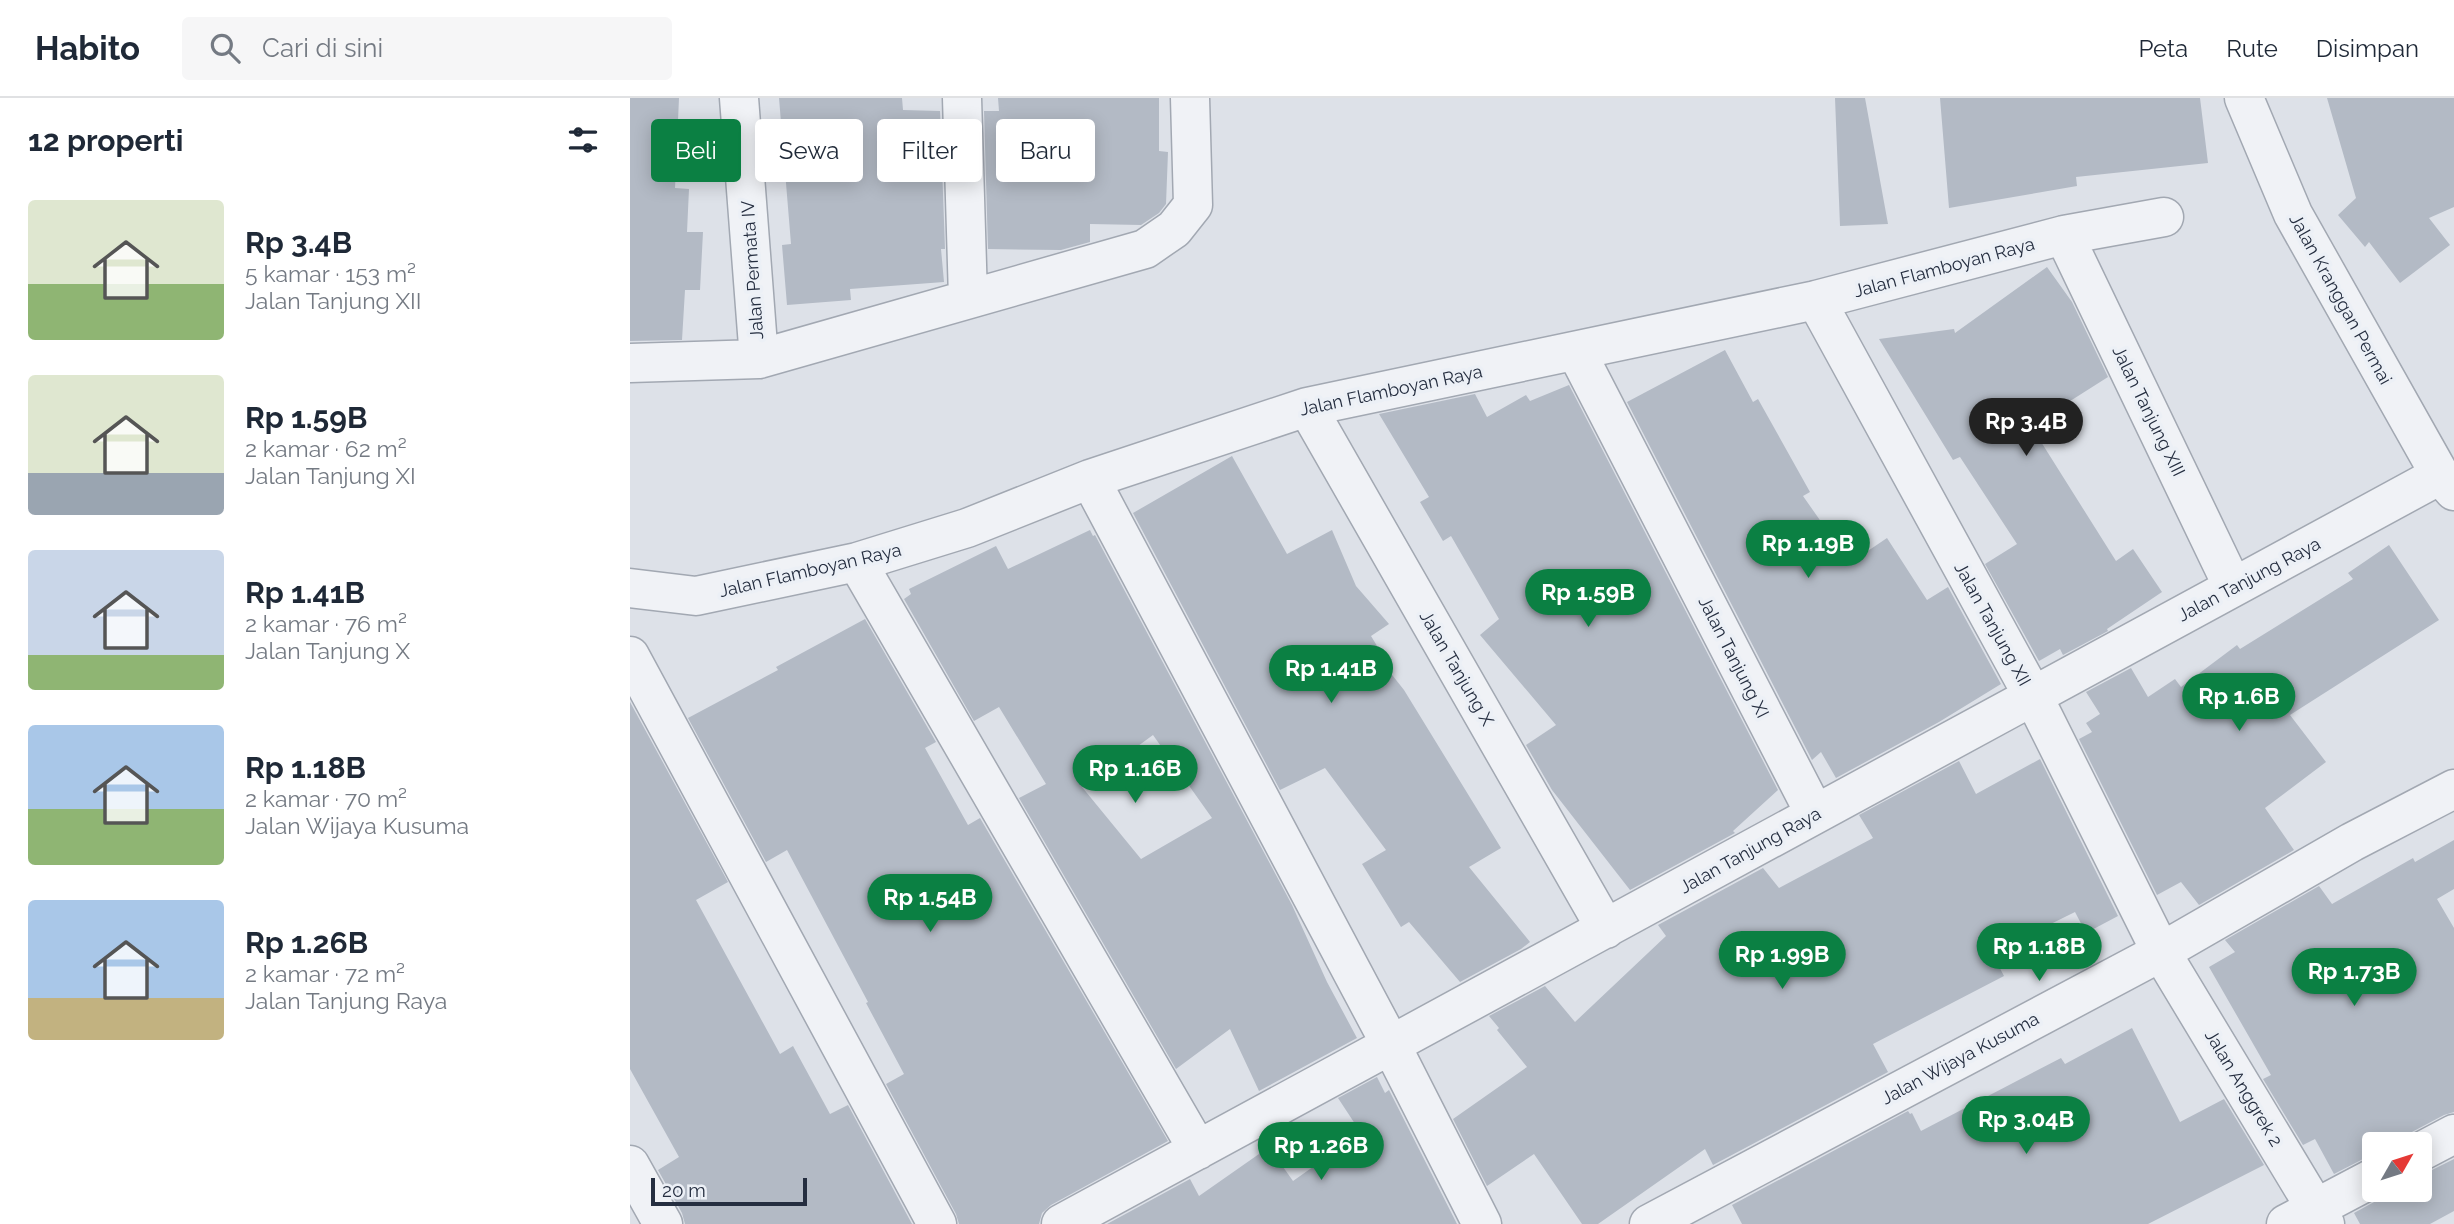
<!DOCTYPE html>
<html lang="id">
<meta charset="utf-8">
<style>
:root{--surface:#fff;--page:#f6f6f7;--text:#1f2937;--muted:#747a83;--line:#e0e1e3;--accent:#0b8043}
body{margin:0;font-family:Raleway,sans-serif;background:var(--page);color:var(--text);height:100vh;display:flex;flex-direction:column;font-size:26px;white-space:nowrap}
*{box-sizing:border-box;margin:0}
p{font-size:23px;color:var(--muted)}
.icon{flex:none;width:38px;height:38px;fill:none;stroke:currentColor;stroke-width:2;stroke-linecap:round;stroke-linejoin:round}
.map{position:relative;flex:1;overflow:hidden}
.drawer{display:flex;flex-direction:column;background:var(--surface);width:630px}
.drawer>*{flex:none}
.guide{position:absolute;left:21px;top:21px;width:665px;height:63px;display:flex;gap:14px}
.needle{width:46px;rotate:51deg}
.fabs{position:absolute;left:1732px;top:1034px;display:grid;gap:14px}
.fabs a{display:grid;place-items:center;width:70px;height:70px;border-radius:7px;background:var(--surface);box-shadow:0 4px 18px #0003;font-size:35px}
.scale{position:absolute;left:21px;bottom:18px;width:156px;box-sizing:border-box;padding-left:7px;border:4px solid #252e40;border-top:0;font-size:19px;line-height:24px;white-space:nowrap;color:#252e40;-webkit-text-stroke:5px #ecf0f6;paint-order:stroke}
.price{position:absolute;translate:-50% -60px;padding:0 16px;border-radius:24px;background:var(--accent);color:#fff;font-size:23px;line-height:46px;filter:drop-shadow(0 2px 4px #0008)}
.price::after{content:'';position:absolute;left:50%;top:42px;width:21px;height:16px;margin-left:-10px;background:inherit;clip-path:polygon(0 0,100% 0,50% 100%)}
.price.active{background:#222;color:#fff}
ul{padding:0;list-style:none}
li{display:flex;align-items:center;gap:21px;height:175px;padding:0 28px}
li span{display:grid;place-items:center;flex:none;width:196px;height:140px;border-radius:7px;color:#555}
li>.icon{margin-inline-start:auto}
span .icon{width:84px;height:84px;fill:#fffc;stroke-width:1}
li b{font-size:30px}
h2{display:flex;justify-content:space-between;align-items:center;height:84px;padding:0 28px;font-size:30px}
.tag{padding:0 24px;border-radius:7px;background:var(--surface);box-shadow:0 4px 18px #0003;font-size:24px;line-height:63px}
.tag.active{background:var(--accent);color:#fff}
header{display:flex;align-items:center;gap:42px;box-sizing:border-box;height:98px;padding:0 35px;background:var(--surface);border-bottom:2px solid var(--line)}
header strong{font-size:33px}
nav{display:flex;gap:38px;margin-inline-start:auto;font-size:24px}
.search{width:490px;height:63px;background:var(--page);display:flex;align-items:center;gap:18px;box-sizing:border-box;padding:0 24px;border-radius:7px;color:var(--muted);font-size:26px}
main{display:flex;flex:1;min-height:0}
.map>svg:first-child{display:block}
.building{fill:#b3bac5;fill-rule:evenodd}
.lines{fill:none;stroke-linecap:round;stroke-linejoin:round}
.minor-casing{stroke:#a2a8b2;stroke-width:41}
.minor{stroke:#f0f2f6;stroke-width:38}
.labels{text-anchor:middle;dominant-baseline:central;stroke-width:7;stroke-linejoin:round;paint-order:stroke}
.street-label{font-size:18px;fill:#252e40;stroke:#ecf0f6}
</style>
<header>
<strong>Habito</strong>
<div class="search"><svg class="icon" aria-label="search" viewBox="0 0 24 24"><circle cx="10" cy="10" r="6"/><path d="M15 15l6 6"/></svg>Cari di sini</div>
<nav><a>Peta</a><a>Rute</a><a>Disimpan</a></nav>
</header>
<main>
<section class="drawer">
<h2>12 properti<svg class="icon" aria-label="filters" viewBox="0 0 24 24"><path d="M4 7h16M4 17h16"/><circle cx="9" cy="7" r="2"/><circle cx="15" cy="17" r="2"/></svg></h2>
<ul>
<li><span style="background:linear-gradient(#dfe7d0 60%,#8fb573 0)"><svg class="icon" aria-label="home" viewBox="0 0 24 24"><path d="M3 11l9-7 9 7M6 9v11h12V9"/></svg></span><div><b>Rp 3.4B</b><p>5 kamar · 153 m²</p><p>Jalan Tanjung XII</p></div></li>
<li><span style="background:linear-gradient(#dfe7d0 70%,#9aa5b1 0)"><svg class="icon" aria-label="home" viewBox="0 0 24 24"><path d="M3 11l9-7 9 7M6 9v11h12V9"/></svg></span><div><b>Rp 1.59B</b><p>2 kamar · 62 m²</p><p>Jalan Tanjung XI</p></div></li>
<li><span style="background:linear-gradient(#c9d6e8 75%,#8fb573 0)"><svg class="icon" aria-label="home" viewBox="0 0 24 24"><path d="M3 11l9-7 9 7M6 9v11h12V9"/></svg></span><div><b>Rp 1.41B</b><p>2 kamar · 76 m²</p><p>Jalan Tanjung X</p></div></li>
<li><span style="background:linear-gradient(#a9c7e8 60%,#8fb573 0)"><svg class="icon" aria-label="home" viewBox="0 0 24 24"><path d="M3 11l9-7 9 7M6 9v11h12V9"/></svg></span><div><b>Rp 1.18B</b><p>2 kamar · 70 m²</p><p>Jalan Wijaya Kusuma</p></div></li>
<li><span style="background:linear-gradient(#a9c7e8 70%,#c2b280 0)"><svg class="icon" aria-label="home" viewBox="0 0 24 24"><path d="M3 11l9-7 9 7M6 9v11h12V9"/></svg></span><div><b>Rp 1.26B</b><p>2 kamar · 72 m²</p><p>Jalan Tanjung Raya</p></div></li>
</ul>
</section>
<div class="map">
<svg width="1824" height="1126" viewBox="0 0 1824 1126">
<rect width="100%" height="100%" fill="#dde1e8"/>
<!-- building -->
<path class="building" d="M 0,0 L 49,0 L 45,90 L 59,91 L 57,134 L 73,134 L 70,192 L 55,192 L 52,242 L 0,243 Z
M 149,0 L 272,0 L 273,12 L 310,13 L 315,151 L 311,151 L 314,184 L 220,191 L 221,202 L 157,207 L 152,147 L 161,146 Z
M 368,0 L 529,0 L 529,53 L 538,54 L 536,106 L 529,115 L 511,127 L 460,126 L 460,144 L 431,152 L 358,151 L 354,13 L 369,13 Z
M 1205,0 L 1235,0 L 1258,126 L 1210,128 Z
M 1310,0 L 1570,0 L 1578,65 L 1446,79 L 1447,88 L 1319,110 Z
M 1697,0 L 1824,0 L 1824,109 L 1799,120 L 1820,147 L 1770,185 L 1739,144 L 1735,149 L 1708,117 L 1726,100 Z
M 1417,169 L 1442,204 L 1478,279 L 1401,328 L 1486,463 L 1503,451 L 1532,494 L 1477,531 L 1478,533 L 1433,557 L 1430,551 L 1409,563 L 1355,466 L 1387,446 L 1330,359 L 1323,362 L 1249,241 L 1324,231 L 1325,235 Z
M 1095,252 L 1123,304 L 1128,301 L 1180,394 L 1173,398 L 1220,465 L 1257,440 L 1297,502 L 1318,489 L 1371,586 L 1309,624 L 1206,680 L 1191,654 L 1182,662 L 997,304 Z
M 939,287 L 1148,692 L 1103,733 L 1105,735 L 1000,792 L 922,692 L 896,647 L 926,627 L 850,537 L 869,521 L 821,438 L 813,443 L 790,404 L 799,399 L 749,316 L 845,296 L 857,319 L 896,297 L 900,303 Z
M 602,358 L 657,456 L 702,432 L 726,488 L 759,526 L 741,538 L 761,571 L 759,573 L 774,592 L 871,750 L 839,769 L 900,844 L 891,851 L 830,884 L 779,824 L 771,829 L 732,766 L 756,752 L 695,670 L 650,692 L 503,415 Z
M 460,432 L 463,438 L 465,437 L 662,807 L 697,884 L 727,940 L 629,993 L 600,931 L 546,971 L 389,700 L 416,686 L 369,609 L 344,623 L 274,501 L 281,496 L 279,491 L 366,448 L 378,471 ZM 523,637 L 582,720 L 511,761 L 452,689 Z
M 1759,447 L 1809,522 L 1660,617 L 1696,664 L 1635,710 L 1664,752 L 1569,807 L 1551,784 L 1527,797 L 1449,641 L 1462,634 L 1456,625 L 1470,616 L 1456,594 L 1501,570 L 1518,599 L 1545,581 L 1551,589 L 1607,547 L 1610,551 L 1723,481 L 1718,475 Z
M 235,521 L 306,644 L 295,650 L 338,727 L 350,720 L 538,1043 L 421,1107 L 412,1115 L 409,1126 L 329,1126 L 326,1116 L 256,986 L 274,976 L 236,905 L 238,904 L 157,752 L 136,764 L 58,620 L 148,572 L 146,569 Z
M 0,604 L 98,784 L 66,802 L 150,956 L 163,948 L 200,1016 L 218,1007 L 282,1126 L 55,1126 L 52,1115 L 28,1072 L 49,1059 L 0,971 Z
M 1410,661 L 1488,818 L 1456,835 L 1445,814 L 1362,855 L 1374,878 L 1243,946 L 1258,974 L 1083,1067 L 1075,1051 L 968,1126 L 952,1126 L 904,1056 L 857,1088 L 823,1021 L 897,969 L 867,932 L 869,930 L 859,918 L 915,888 L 945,924 L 1036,838 L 1028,827 L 1133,770 L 1149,790 L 1243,740 L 1229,717 L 1329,663 L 1346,696 Z
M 1824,742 L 1824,791 L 1807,801 L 1824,830 L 1824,1014 L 1814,1017 L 1780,1035 L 1770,1046 L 1745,1046 L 1745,1057 L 1735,1060 L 1704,1076 L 1685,1041 L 1673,1047 L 1633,981 L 1641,977 L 1579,869 L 1605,854 L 1595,842 L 1689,788 L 1702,806 L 1783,760 L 1785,764 Z
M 1502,930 L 1550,1024 L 1594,1001 L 1634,1067 L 1518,1126 L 1112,1126 L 1102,1107 L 1278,1013 L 1280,1016 L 1282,1015 L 1291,1033 L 1431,960 L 1435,966 Z
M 747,979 L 755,995 L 759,992 L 827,1126 L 477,1126 L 560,1081 L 569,1098 L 639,1049 L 663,1083 L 731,1035 L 708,1000 Z
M 1824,1061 L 1824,1113 L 1800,1126 L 1730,1126 L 1724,1115 L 1755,1098 L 1762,1092 L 1790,1092 L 1790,1076 L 1800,1073 Z"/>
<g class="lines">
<!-- minor casing -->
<g class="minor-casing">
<path id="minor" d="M 109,0 L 129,261
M 332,0 L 338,200
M 1614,0 L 1663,116 L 1810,377 L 1824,393
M 1434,137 L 1603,489
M 1186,202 L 1403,598 L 1531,854 L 1695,1126
M 946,253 L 1185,716
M 0,265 L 129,261 L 515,151 L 544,131 L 563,107 L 560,0
M 677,309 L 976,831
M 460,381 L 761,947 L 852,1126
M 227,464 L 568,1052
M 0,490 L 66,498 L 227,464 L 337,430 L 460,381 L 677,309 L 1186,202 L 1434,137 L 1534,119
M 0,558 L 307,1126
M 1790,1054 L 1824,1036
M 0,1067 L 33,1126
M 431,1126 L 1810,377
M 1019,1126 L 1531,854 L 1722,744 L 1824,691
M 1656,1126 L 1745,1079"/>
</g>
<!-- minor -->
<use href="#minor" class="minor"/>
</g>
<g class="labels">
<!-- street labels -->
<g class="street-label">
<text transform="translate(1314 169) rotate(-15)">Jalan Flamboyan Raya</text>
<text transform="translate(122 172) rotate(-94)">Jalan Permata IV</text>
<text transform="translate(1711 201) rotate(61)">Jalan Kranggan Permai</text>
<text transform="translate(761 292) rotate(-12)">Jalan Flamboyan Raya</text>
<text transform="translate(1519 313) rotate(64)">Jalan Tanjung XIII</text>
<text transform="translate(180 472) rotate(-13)">Jalan Flamboyan Raya</text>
<text transform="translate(1619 481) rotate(-28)">Jalan Tanjung Raya</text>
<text transform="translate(1363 526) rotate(61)">Jalan Tanjung XII</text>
<text transform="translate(1104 559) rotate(63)">Jalan Tanjung XI</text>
<text transform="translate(827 570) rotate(60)">Jalan Tanjung X</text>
<text transform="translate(1120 752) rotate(-29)">Jalan Tanjung Raya</text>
<text transform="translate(1330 960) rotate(-28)">Jalan Wijaya Kusuma</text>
<text transform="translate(1614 990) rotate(59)">Jalan Anggrek 2</text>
</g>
</g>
</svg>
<div class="fabs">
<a><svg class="needle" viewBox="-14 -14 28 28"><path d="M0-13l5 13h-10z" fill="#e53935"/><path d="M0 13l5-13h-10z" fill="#747a83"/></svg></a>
</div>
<div class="scale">20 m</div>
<b class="price active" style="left:1396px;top:360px">Rp 3.4B</b>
<b class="price" style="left:1178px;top:482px">Rp 1.19B</b>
<b class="price" style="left:958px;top:531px">Rp 1.59B</b>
<b class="price" style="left:701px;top:607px">Rp 1.41B</b>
<b class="price" style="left:1609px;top:635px">Rp 1.6B</b>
<b class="price" style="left:505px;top:707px">Rp 1.16B</b>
<b class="price" style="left:300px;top:836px">Rp 1.54B</b>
<b class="price" style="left:1409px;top:885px">Rp 1.18B</b>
<b class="price" style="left:1152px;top:893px">Rp 1.99B</b>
<b class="price" style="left:1724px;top:910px">Rp 1.73B</b>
<b class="price" style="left:1396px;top:1058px">Rp 3.04B</b>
<b class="price" style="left:691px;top:1084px">Rp 1.26B</b>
<div class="guide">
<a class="tag active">Beli</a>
<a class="tag">Sewa</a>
<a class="tag">Filter</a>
<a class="tag">Baru</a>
</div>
</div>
</main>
